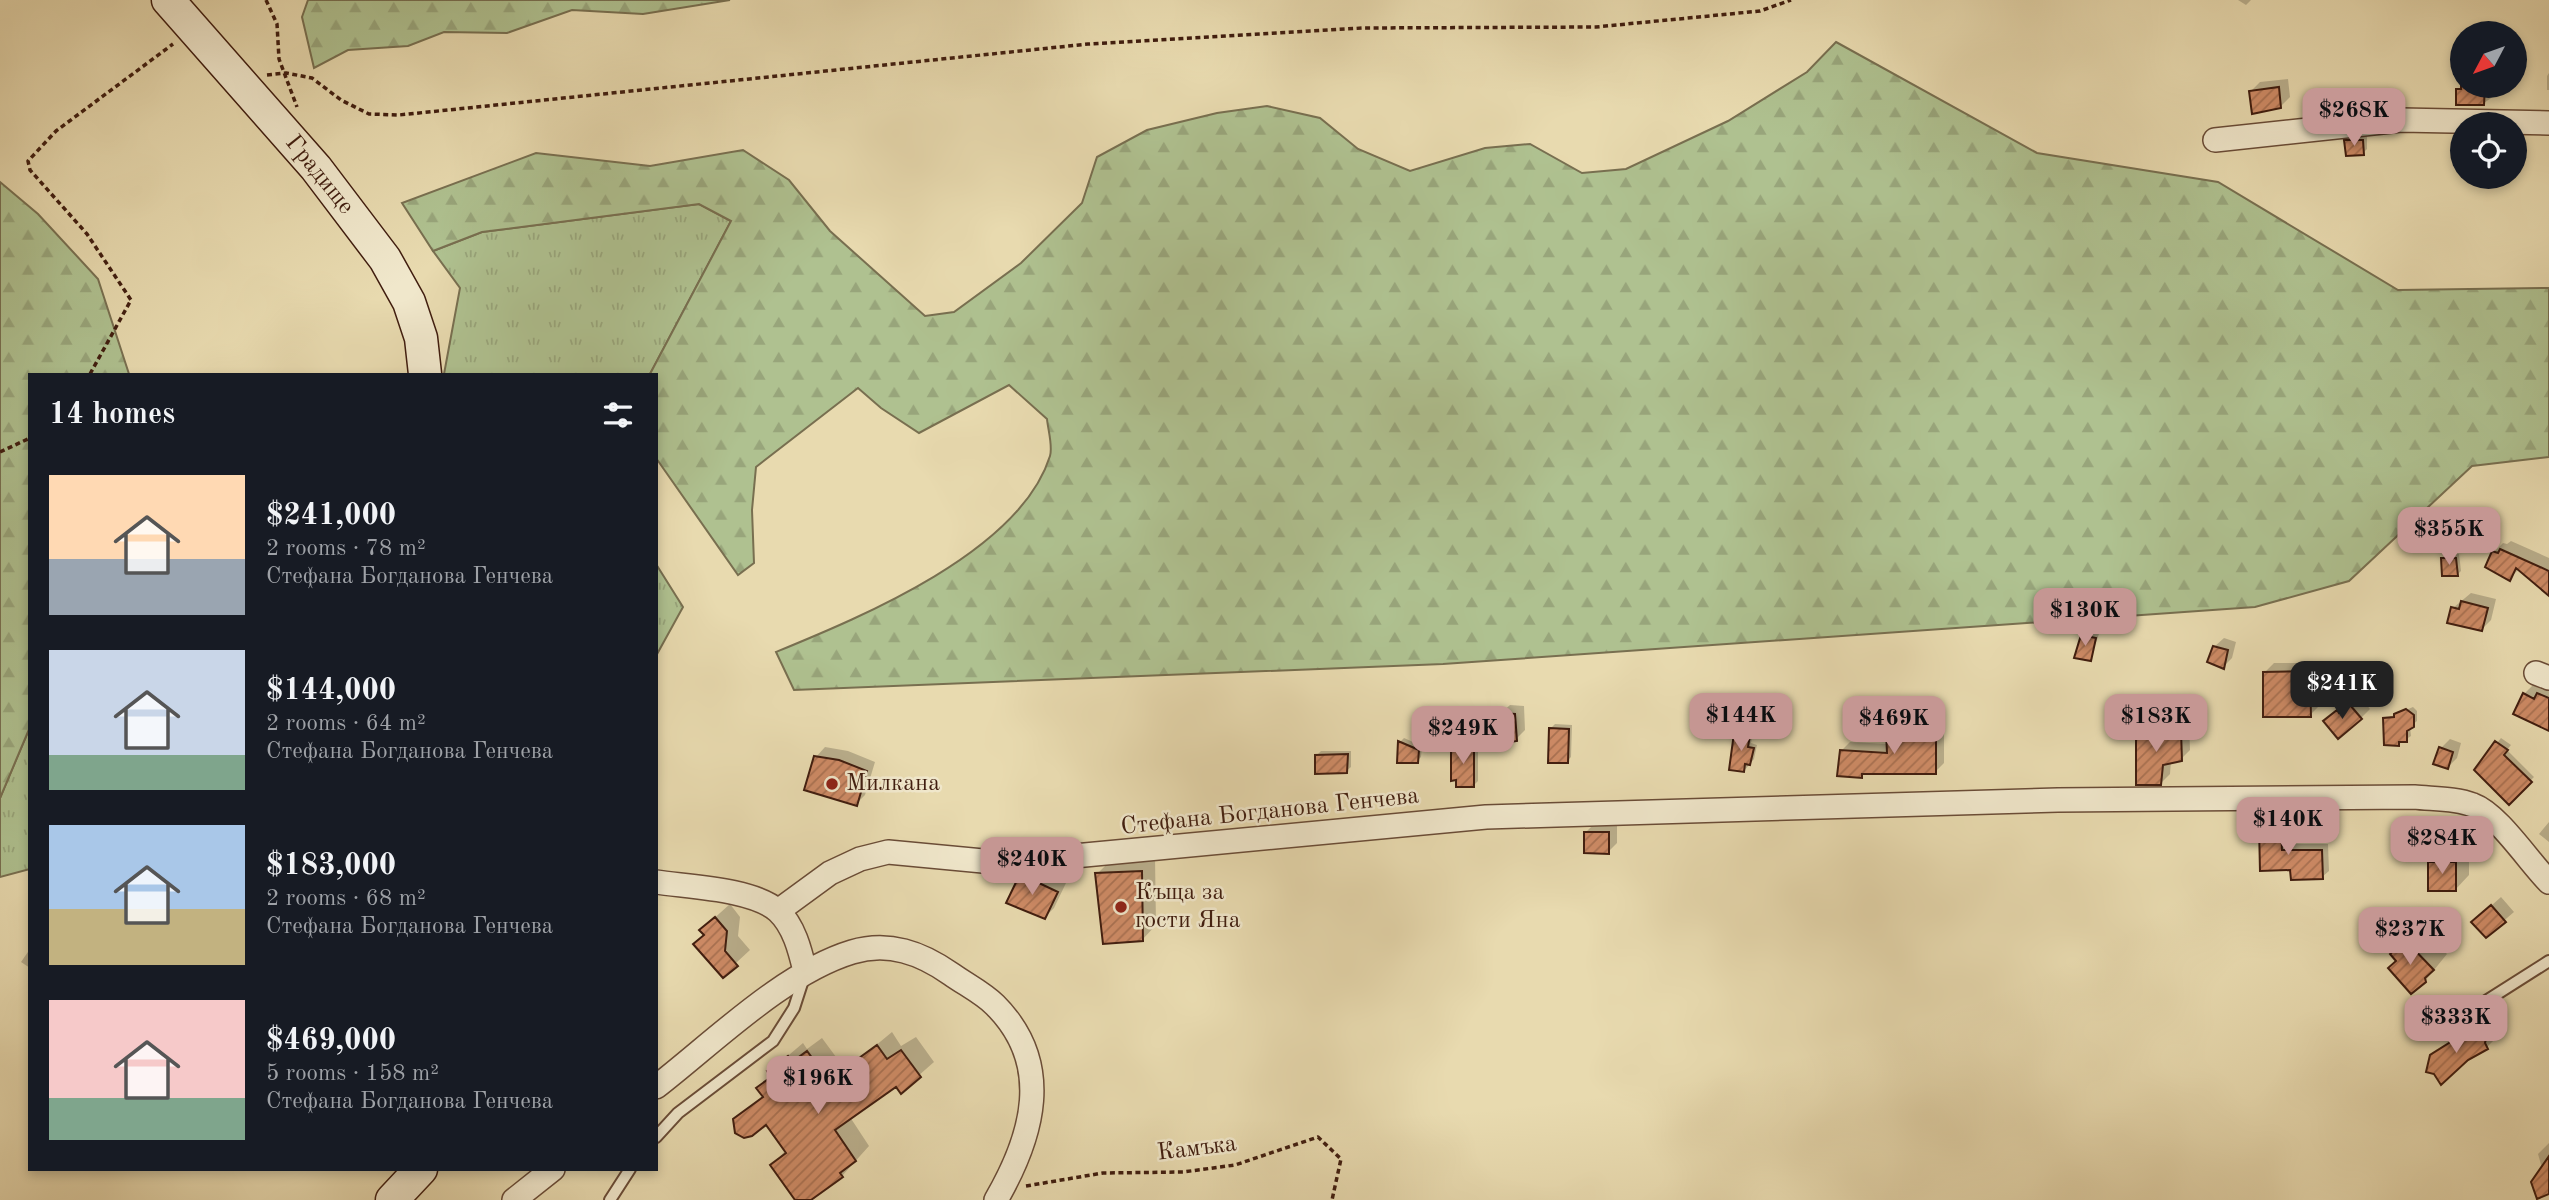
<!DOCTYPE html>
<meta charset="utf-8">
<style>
:root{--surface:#171b24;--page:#20242c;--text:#f1f3f6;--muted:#9ea1a6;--accent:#c59692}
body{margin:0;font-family:"Old Standard TT",serif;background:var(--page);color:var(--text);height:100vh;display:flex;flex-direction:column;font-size:26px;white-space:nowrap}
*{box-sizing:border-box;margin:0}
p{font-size:23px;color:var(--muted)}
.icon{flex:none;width:38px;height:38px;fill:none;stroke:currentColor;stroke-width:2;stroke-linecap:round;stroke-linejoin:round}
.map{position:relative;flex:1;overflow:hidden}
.side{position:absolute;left:28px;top:373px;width:630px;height:798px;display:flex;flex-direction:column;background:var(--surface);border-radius:0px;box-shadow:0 4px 10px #0003}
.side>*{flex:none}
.needle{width:46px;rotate:229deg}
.fabs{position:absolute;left:2450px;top:21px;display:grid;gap:14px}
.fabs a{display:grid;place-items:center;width:77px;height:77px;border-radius:50%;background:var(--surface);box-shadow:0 4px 10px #0003;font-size:35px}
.price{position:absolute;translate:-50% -60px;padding:0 16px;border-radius:14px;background:var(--accent);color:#111;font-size:23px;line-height:46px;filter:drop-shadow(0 2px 4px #0008)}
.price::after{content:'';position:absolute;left:50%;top:42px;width:21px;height:16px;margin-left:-10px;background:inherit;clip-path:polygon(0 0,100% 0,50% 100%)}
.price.selected{background:#222;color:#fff}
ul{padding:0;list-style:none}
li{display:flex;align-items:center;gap:21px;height:175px;padding:0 21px}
li span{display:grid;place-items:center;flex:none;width:196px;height:140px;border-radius:0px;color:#555}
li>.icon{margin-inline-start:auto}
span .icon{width:84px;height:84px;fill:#fffc;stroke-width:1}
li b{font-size:30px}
h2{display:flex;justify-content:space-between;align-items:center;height:84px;padding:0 21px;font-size:30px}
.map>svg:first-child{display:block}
.grass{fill:url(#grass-tufts);stroke:#786f50;stroke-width:2}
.forest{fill:url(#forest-firs);stroke:#786f50;stroke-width:2}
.shadow{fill:#0003}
.building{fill:url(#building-hatch);stroke:#401d0f;stroke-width:2}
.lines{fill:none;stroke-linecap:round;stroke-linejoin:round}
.lane-casing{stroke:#6a4c37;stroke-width:14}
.street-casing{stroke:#6a4c37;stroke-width:26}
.secondary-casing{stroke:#401d0f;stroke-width:35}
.path{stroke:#401d0f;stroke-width:3.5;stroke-dasharray:5 3.5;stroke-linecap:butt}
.lane{stroke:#f0e7cb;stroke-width:10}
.street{stroke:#f0e7cb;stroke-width:23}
.secondary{stroke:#f0e7cb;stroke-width:32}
.poi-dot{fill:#8f2418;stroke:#f0e7cb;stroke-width:2.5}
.labels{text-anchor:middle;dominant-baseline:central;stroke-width:5;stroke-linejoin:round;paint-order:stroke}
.street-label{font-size:24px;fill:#401d0f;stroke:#f0e7cb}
.poi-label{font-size:24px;fill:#401d0f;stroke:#f0e7cb;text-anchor:start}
</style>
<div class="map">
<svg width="2549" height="1200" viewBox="0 0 2549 1200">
<defs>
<pattern id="grass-tufts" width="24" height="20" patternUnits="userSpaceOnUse" patternTransform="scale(1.75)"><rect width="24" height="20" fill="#afc190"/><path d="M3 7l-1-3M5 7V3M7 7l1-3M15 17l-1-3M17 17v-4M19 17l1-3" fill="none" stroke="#98a57b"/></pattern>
<pattern id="forest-firs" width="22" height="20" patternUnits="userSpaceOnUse" patternTransform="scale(1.75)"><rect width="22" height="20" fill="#afc190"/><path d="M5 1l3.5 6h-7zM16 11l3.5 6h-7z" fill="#98a57b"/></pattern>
<pattern id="building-hatch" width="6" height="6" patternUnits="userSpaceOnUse" patternTransform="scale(1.75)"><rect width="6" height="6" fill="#ce8b66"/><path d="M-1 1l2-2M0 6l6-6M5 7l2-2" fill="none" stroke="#a97152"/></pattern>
</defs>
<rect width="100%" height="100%" fill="#e8daaf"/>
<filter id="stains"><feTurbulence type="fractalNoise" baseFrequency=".00286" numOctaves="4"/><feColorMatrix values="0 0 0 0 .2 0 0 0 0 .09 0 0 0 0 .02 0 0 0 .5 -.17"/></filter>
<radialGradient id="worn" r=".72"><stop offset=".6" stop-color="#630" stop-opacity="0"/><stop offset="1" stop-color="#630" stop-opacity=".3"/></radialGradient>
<!-- grass -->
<path class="grass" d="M 699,204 L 731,221 L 650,374 L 444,374 L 460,288 L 433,251 L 482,232 Z
M 656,564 L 683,607 L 656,656 Z
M 30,727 L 30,869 L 0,877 L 0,798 Z"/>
<!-- forest -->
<path class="forest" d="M 308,0 L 730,0 L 643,14 L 572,10 L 507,33 L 444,32 L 408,46 L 348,50 L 314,68 L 302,17 Z
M 1836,42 L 2037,153 L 2218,182 L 2398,290 L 2549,288 L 2549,457 L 2472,466 L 2349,581 L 2255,607 L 1443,664 L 794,690 L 776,652 C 861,617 1020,552 1050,456 C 1053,446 1048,430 1047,419 L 1009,385 L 919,433 L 881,408 L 858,388 L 756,467 L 752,510 L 754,563 L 738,575 L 656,458 L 656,374 L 650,374 L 731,221 L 699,204 L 482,232 L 433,251 L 402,203 L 536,153 L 650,166 L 743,150 L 789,180 L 830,231 L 925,316 L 954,312 L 1021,263 L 1082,203 L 1097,157 L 1147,130 L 1217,113 L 1267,106 L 1320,118 L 1358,149 L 1410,171 L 1485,148 L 1530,144 L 1582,173 L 1626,169 L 1728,121 L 1807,72 Z
M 0,182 L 38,214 L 98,279 L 129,374 L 30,374 L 30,727 L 0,798 Z"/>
<!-- shadow -->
<path class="shadow" d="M 2238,0 L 2251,0 L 2246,5 Z
M 2549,73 L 2549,90 L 2547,90 L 2547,76 Z
M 2288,79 L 2290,97 L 2281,106 L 2251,91 L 2260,82 Z
M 2462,86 L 2504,86 L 2504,89 L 2484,103 L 2458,90 Z
M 2367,136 L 2367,149 L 2363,153 L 2346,141 L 2350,137 Z
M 2511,541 L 2549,558 L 2549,593 L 2519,569 L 2510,578 L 2494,552 L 2503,543 L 2507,544 Z
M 2447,554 L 2459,554 L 2461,571 L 2457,575 L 2443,558 Z
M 2471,593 L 2496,599 L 2491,620 L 2482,629 L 2453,608 Z
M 2086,632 L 2099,634 L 2090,659 L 2082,636 Z
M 2224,638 L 2236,642 L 2232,658 L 2223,667 L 2214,647 Z
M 2274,663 L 2319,663 L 2319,706 L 2310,715 L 2265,672 Z
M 2533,685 L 2543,690 L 2549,685 L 2549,725 L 2524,694 Z
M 2360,697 L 2370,709 L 2361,718 L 2325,721 L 2346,702 L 2349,706 Z
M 1510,705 L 1524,706 L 1525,730 L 1516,739 L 1500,714 Z
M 2413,707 L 2417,711 L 2417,721 L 2410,727 L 2411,736 L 2399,744 L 2385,719 Z
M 2189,722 L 2190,750 L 2181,759 L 2171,761 L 2170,774 L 2161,783 L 2137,732 L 2146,723 Z
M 1897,723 L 1944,723 L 1944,763 L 1935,772 L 1865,773 L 1861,776 L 1841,751 L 1850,742 L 1889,744 L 1888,732 Z
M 1555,724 L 1572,725 L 1571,757 L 1567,761 L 1551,728 Z
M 1740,729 L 1753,732 L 1751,743 L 1757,745 L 1754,759 L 1744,771 L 1736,733 Z
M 1404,738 L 1422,746 L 1421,757 L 1417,761 L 1400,742 Z
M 2501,738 L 2511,745 L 2507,750 L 2534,777 L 2509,802 L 2476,770 Z
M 2450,739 L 2461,743 L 2457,758 L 2448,767 L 2441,748 Z
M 1457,743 L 1478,743 L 1478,781 L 1474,785 L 1453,747 Z
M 825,747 L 848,751 L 875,762 L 865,795 L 856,804 L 816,757 Z
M 1321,751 L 1351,751 L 1351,767 L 1346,771 L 1317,755 Z
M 2287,820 L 2288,844 L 2328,844 L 2329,871 L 2322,877 L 2292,868 L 2261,827 L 2267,821 Z
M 2549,822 L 2549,842 L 2539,834 Z
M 1595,823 L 1617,824 L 1617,843 L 1608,852 L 1586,832 Z
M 2444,848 L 2469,849 L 2469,875 L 2455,890 L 2430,862 Z
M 1155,857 L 1156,925 L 1142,940 L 1097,874 L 1111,860 Z
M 1031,866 L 1066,883 L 1054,908 L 1045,917 L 1022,875 Z
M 2501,897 L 2514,912 L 2486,936 L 2483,913 Z
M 730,904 L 740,917 L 738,936 L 750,950 L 723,975 L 701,930 Z
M 2420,928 L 2447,954 L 2425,981 L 2392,954 Z
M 30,949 L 30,968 L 21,962 Z
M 2479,1023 L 2495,1026 L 2496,1038 L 2487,1047 L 2435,1073 L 2432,1056 Z
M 892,1032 L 901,1046 L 916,1037 L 934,1062 L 901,1091 L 896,1085 L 850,1117 L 869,1146 L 842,1176 L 808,1200 L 797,1200 L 772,1165 L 786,1150 L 766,1122 L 741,1135 L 734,1127 L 734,1120 L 764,1095 L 759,1088 L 772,1075 L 769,1072 L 803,1043 L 807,1049 L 822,1038 L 853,1080 L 865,1071 L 857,1061 Z
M 2549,1143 L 2549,1193 L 2538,1154 Z"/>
<!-- building -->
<path class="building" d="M 2461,86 L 2485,86 L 2484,105 L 2456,105 L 2456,89 L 2461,89 Z
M 2279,87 L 2281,108 L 2252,114 L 2249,91 Z
M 2344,140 L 2363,140 L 2364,155 L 2346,156 Z
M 2500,549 L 2549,571 L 2549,596 L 2516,568 L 2510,581 L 2485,567 L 2492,551 L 2498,553 Z
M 2441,558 L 2456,558 L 2458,576 L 2442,576 Z
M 2461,601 L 2488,608 L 2482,631 L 2447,623 L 2451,607 L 2459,609 Z
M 2081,635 L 2096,638 L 2091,661 L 2074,658 Z
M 2213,646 L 2228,650 L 2224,669 L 2207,662 Z
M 2310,671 L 2311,717 L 2263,717 L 2263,672 Z
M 2523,693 L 2534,699 L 2537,693 L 2549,698 L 2549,731 L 2513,714 Z
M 2350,705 L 2362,719 L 2338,739 L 2323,721 L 2337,710 L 2339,713 Z
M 2406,709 L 2414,715 L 2414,727 L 2407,731 L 2407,742 L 2399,742 L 2399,746 L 2384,745 L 2383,718 L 2394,717 L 2394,714 Z
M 1499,713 L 1515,714 L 1517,741 L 1497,744 Z
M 1549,728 L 1569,729 L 1568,763 L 1548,763 Z
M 2181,730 L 2182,761 L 2163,765 L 2161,785 L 2136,785 L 2136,731 Z
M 1886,731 L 1936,731 L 1936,774 L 1862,774 L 1862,778 L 1837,776 L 1840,750 L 1887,753 Z
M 1734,733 L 1750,735 L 1748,747 L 1754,748 L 1750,765 L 1745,764 L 1744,772 L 1729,770 Z
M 1398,741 L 1419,750 L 1418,763 L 1397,763 Z
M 2495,741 L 2508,750 L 2504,755 L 2532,782 L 2509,805 L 2474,770 Z
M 1451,746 L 1474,746 L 1474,787 L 1456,787 L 1456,780 L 1451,781 Z
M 2439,747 L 2453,752 L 2448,769 L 2433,764 Z
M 1348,754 L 1347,773 L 1315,774 L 1315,755 Z
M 814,756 L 839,760 L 867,771 L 857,806 L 804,790 Z
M 2259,826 L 2281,826 L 2282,850 L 2322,850 L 2323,879 L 2291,880 L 2290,870 L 2260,871 Z
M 1584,832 L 1609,832 L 1609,854 L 1584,853 Z
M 2428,862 L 2456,862 L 2456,891 L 2428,891 Z
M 1142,871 L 1143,941 L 1103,944 L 1095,873 Z
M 1020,874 L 1058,892 L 1045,919 L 1006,903 Z
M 2491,905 L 2506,922 L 2486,938 L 2471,922 Z
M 715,917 L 727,931 L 725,951 L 738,966 L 723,978 L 693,944 L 704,935 L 699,930 Z
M 2405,940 L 2434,970 L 2425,978 L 2426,982 L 2411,994 L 2388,968 L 2396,961 L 2390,954 Z
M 2468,1031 L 2487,1035 L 2485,1043 L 2488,1049 L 2468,1060 L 2441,1085 L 2434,1074 L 2426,1072 L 2430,1055 Z
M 877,1045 L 887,1059 L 901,1050 L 921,1077 L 901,1094 L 896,1087 L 835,1130 L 856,1161 L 840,1173 L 843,1177 L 811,1200 L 795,1200 L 770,1165 L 786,1153 L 766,1125 L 752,1136 L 744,1138 L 735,1133 L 733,1119 L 763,1097 L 756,1088 L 771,1077 L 767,1071 L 788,1056 L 792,1062 L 807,1051 L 838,1093 L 865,1074 L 855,1061 Z
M 2549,1156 L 2549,1194 L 2537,1199 L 2531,1182 Z"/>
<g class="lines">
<!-- lane casing -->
<g class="lane-casing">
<path id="lane" d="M 2464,1015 L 2549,961
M 656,1137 L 678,1113 L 773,1041 L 794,1008 L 804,977
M 610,1200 L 630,1169"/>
</g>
<!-- street casing -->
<g class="street-casing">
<path id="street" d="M 2215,140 L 2401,120 L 2549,123
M 2536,673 L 2549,678
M 656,882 C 690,887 753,889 778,911 C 794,926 800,950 805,971
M 778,911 L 830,873 L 860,859 L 888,852 L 983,861 L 1032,860 L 1486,817 L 2058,800 L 2414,797 C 2432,799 2456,798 2473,805 C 2498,814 2529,862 2549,882
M 656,1087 C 713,1043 783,973 852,952 C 889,941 921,953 951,974 C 965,984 983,993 995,1005 C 1054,1064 1033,1136 996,1200
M 514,1200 L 553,1169"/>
</g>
<!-- secondary casing -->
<g class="secondary-casing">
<path id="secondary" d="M 168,0 L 316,168 L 385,259 L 409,302 L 421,338 L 425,374
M 392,1200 L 421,1169"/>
</g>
<!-- path -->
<path class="path" d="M 266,0 L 277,24 L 279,59 L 297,107
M 267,75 L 286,73 L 312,78 L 341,100 L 369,114 L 399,115 L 1088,44 L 1363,28 L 1596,27 L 1760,11 L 1791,0
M 90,374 L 131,300 L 87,234 L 30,170 L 28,161 L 56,131 L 173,44
M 0,452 L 30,438
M 1026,1186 L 1103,1173 L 1183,1172 L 1235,1165 L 1318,1137 L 1341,1159 L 1332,1200"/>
<!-- lane -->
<use href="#lane" class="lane"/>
<!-- street -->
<use href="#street" class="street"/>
<!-- secondary -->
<use href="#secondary" class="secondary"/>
</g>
<!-- markers -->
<g class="poi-dot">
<circle cx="832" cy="784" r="7"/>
<circle cx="1121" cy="907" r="7"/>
</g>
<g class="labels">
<!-- street labels -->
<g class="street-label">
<text transform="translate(319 175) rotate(51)">Градище</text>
<text transform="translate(1270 812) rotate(-6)">Стефана Богданова Генчева</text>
<text transform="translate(1197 1149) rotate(-7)">Камъка</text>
</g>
<!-- poi labels -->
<g class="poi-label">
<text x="846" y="784">Милкана</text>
<text x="1135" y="893">Къща за<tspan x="1135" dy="28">гости Яна</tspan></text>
</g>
</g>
<rect width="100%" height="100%" filter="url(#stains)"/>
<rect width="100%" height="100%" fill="url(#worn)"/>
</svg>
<div class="fabs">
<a><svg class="needle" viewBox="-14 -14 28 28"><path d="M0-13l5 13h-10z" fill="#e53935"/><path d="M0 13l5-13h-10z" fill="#9ea1a6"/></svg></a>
<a><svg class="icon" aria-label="locate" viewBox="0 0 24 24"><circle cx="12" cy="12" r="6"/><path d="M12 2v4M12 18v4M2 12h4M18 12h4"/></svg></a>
</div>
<b class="price" style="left:2354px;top:148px">$268K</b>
<b class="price" style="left:2449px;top:567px">$355K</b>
<b class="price" style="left:2085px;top:648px">$130K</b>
<b class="price selected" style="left:2342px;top:721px">$241K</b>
<b class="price" style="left:1741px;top:753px">$144K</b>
<b class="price" style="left:2156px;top:754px">$183K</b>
<b class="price" style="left:1894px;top:756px">$469K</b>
<b class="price" style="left:1463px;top:766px">$249K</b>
<b class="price" style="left:2288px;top:857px">$140K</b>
<b class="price" style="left:2442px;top:876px">$284K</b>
<b class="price" style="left:1032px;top:897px">$240K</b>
<b class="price" style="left:2410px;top:967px">$237K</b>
<b class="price" style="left:2456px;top:1055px">$333K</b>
<b class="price" style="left:818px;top:1116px">$196K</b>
<section class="side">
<h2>14 homes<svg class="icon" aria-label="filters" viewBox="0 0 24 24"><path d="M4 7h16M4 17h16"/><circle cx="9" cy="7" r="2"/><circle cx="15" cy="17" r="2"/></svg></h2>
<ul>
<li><span style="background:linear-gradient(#ffd9b3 60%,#9aa5b1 0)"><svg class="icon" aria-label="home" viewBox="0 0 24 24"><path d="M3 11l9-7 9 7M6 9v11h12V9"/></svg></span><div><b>$241,000</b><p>2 rooms · 78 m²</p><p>Стефана Богданова Генчева</p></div></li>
<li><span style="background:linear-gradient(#c9d6e8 75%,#7fa58c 0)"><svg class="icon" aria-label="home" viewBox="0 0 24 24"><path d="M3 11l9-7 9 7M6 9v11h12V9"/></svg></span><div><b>$144,000</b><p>2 rooms · 64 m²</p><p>Стефана Богданова Генчева</p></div></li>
<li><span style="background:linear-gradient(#a9c7e8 60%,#c2b280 0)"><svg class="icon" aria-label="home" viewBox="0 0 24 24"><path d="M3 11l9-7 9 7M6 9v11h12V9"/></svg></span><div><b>$183,000</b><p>2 rooms · 68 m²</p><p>Стефана Богданова Генчева</p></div></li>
<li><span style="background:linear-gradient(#f6c9c9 70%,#7fa58c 0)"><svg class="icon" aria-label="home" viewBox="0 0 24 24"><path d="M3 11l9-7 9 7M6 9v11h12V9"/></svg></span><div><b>$469,000</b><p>5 rooms · 158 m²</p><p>Стефана Богданова Генчева</p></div></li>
</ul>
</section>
</div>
